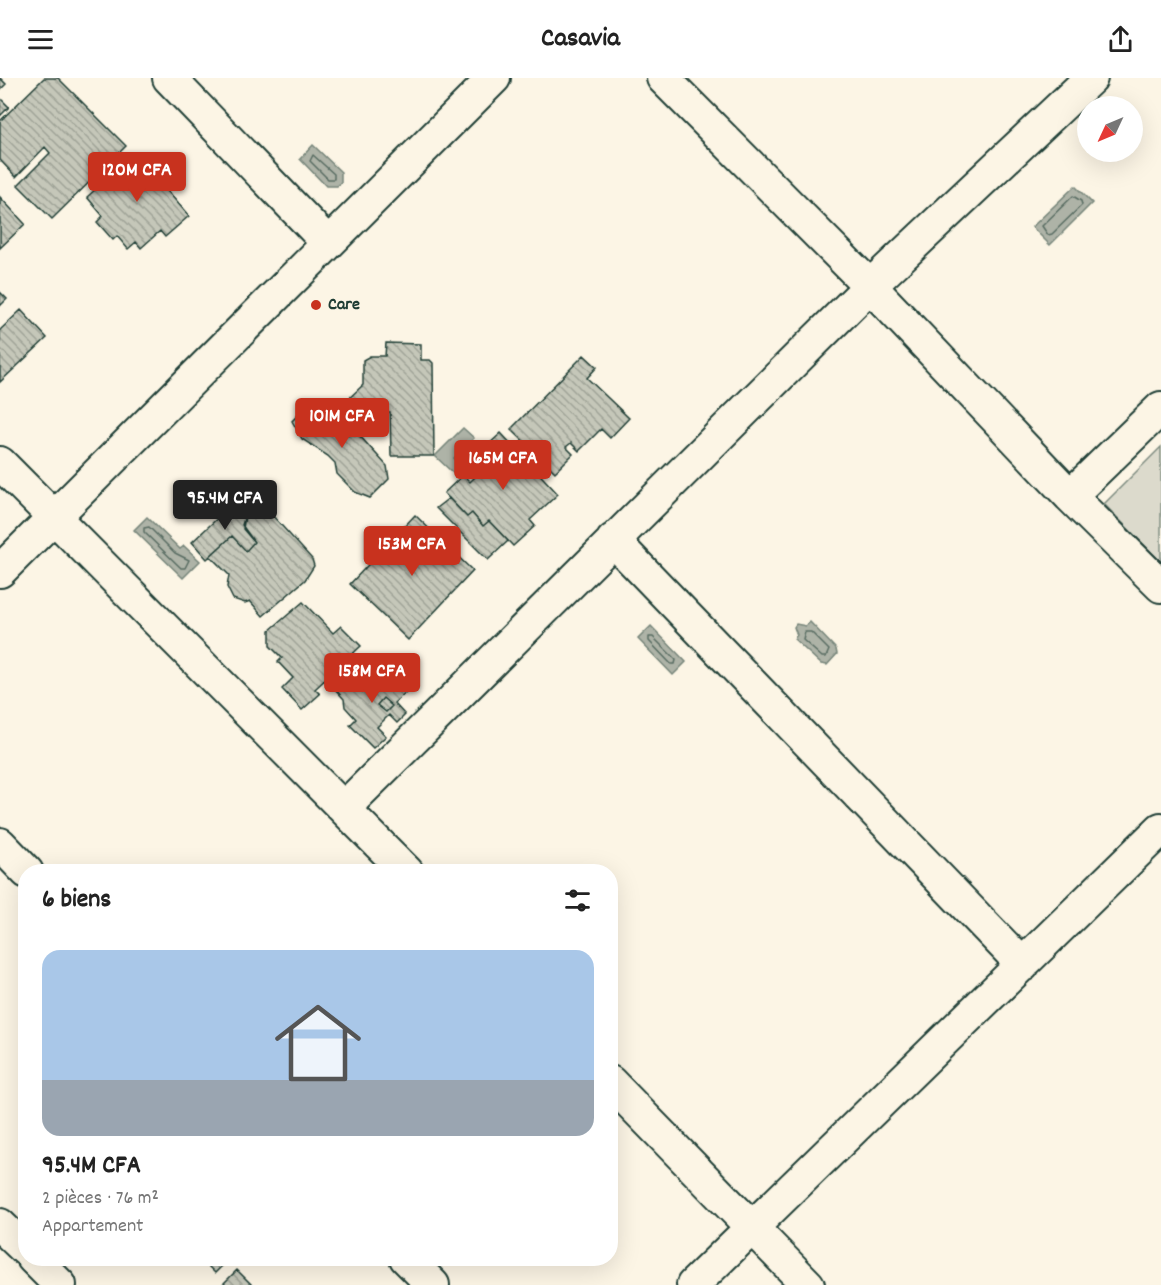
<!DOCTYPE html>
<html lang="fr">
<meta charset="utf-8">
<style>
:root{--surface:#fff;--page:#f2f2f2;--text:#222;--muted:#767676;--accent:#c8321e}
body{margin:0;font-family:Dekko,sans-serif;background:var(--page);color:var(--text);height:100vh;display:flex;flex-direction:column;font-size:22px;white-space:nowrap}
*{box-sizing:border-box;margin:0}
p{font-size:20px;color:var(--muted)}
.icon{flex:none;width:33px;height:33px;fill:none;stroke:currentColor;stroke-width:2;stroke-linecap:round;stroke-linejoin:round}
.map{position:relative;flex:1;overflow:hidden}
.side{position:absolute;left:18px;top:786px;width:600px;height:402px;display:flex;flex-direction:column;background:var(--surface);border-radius:24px;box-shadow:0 6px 24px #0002}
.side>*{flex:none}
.needle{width:39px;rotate:226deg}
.buttons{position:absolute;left:1077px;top:18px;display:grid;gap:12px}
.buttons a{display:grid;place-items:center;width:66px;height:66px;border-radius:50%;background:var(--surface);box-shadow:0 6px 24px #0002;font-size:30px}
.price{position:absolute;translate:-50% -51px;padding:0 14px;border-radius:6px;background:var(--accent);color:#fff;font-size:20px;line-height:39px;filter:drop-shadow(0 2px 3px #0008)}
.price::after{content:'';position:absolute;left:50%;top:36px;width:18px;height:14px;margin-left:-9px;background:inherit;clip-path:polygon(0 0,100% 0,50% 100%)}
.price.active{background:#222;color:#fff}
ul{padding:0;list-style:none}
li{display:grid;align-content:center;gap:12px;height:318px;padding:0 24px}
li span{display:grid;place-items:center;height:186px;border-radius:18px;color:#555}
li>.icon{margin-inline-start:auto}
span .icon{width:108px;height:108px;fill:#fffc;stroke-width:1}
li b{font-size:26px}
h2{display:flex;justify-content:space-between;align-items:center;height:72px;padding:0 24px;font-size:26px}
header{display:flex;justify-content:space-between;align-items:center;height:78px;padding:0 24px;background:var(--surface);font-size:27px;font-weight:700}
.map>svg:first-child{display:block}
.pitch{fill:#dcdacc;stroke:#7e8c80;stroke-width:1.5}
.water{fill:#aeb3a7;stroke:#758479;stroke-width:1.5}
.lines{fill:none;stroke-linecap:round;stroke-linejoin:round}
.shore{stroke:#586c62;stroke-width:1.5}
.building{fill:url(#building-back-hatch);stroke:#1f3d34;stroke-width:1.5;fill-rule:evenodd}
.minor-casing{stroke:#1f3d34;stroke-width:36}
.minor{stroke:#fcf5e5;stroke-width:32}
.poi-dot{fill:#c8321e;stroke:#fcf5e5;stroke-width:2}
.labels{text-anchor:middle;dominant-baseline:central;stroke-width:5;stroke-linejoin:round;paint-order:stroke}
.poi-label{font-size:18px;font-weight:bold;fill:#1f3d34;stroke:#fcf5e5;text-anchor:start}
</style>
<header><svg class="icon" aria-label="menu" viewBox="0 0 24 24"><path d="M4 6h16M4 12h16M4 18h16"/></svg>Casavia<svg class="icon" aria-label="share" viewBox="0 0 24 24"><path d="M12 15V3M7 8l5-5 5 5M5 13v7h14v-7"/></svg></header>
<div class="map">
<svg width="1161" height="1207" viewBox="0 0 1161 1207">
<defs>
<pattern id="building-back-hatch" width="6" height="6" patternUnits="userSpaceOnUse" patternTransform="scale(1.5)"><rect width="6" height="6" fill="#c5c7b9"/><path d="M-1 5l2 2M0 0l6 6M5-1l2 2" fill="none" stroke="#9fa397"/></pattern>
</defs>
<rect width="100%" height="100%" fill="#fcf5e5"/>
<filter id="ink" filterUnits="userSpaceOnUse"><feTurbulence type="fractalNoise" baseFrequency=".0167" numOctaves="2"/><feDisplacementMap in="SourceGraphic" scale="12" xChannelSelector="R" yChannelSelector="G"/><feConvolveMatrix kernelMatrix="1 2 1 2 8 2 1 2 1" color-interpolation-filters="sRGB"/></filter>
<g filter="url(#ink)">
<!-- pitch -->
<path class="pitch" d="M 1161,369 L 1161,484 L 1104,426 Z"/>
<!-- water -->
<path class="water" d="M 313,67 L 341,94 L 341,105 L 337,108 L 326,108 L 300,81 Z
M 1075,108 L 1092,125 L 1050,167 L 1032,149 Z
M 463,350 L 474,360 L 454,380 L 461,388 L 454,396 L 435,378 Z
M 147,439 L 180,471 L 184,468 L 200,483 L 183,500 L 134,452 Z
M 810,544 L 836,571 L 837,576 L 827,587 L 821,586 L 794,561 L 797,557 L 794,549 L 796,546 L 806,548 Z
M 651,548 L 686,584 L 673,597 L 638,561 Z"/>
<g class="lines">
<!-- shore -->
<path class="shore" d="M 313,77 L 334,96 L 334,101 L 328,101 L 310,83 Z
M 1073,118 L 1081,123 L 1082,127 L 1052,156 L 1048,157 L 1042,148 Z
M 149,449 L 175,475 L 189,482 L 185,490 L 181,490 L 144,454 L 144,450 Z
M 805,554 L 811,554 L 829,572 L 826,579 L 822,579 L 803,562 Z
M 649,559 L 653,559 L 676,582 L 675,586 L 671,586 L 649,563 Z"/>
</g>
<!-- building -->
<path class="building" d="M 0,0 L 6,6 L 0,12 Z
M 44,0 L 58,0 L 126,68 L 52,141 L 18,107 L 50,75 L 45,69 L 16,99 L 0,82 L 0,43 Z
M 0,20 L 9,29 L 0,38 Z
M 151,77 L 172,100 L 163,108 L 189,138 L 165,159 L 160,153 L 141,170 L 136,164 L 128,171 L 117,158 L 113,162 L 97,144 L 103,138 L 87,119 L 132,79 L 143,84 Z
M 0,119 L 25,146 L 0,170 Z
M 0,214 L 7,221 L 0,228 Z
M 21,232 L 47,260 L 0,304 L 0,252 Z
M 386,265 L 421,266 L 421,282 L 430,282 L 433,285 L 434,378 L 391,378 L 390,334 L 382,334 L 365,350 L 343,326 L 363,307 L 363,282 L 370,278 L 385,278 Z
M 584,277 L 597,289 L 587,300 L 629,340 L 610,360 L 601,351 L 579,373 L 571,365 L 566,369 L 573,376 L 555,394 L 511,351 Z
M 312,323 L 322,323 L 344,346 L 346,356 L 359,357 L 387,388 L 389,401 L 370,420 L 355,414 L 337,396 L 335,385 L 328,378 L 302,361 L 292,343 Z
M 501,355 L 558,416 L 530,442 L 535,448 L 513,468 L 489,443 L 483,448 L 472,435 L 467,439 L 444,415 L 463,397 L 470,404 L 475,399 L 469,392 L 475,386 L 472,382 Z
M 239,420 L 249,432 L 245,438 L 243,451 L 254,464 L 246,473 L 232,458 L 207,481 L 192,464 Z
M 449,420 L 467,439 L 472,435 L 483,448 L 489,443 L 508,463 L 488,482 L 436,430 Z
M 255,428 L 262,428 L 272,437 L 312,481 L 314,488 L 305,502 L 263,538 L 250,523 L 245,525 L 233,521 L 227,509 L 229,497 L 210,478 L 232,458 L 246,473 L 254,464 L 242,447 L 245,438 Z
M 415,437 L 473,493 L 408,562 L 350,506 Z
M 303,524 L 333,555 L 341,548 L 361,568 L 315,611 L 320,616 L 302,632 L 282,611 L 293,600 L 278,584 L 282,580 L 270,568 L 270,552 Z
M 385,592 L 407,613 L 394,625 L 405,637 L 397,645 L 389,637 L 377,649 L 386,658 L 373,670 L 350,647 L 356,641 L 345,629 L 344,621 L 334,610 L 345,599 L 352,606 L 365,594 L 374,603 ZM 383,620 L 392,628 L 386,634 L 377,627 Z
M 383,620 L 392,628 L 386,634 L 377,627 Z
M 200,1180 L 224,1180 L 227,1183 L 215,1195 Z
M 237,1192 L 252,1207 L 222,1207 Z"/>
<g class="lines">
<!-- minor casing -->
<g class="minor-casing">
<path id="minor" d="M 169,0 L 327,164
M 663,0 L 870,208 L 1070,418 L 1161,508
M 0,385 L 407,794
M 1070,418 L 1161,330
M 613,462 L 1023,887
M 0,493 L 494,0
M 345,729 L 870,208 L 1091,0
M 0,766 L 27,794
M 610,1004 L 808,1207
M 0,1147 L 26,1172
M 33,1180 L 60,1207
M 406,1180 L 433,1207
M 693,1207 L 1161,751"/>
</g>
<!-- minor -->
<use href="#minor" class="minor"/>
</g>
</g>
<!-- markers -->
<circle class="poi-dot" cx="316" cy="227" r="6"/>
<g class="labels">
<!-- poi labels -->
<g class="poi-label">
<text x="328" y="227">Care</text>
</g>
</g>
</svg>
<div class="buttons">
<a><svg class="needle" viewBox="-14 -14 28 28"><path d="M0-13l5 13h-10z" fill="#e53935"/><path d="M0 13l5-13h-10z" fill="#767676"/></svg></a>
</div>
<b class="price" style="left:137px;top:125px">120M CFA</b>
<b class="price" style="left:342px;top:371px">101M CFA</b>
<b class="price" style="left:503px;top:413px">165M CFA</b>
<b class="price active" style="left:225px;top:453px">95.4M CFA</b>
<b class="price" style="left:412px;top:499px">153M CFA</b>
<b class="price" style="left:372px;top:626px">158M CFA</b>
<section class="side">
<h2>6 biens<svg class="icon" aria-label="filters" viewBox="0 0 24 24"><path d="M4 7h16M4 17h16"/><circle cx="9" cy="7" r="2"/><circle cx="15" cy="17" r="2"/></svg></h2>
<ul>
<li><span style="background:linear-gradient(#a9c7e8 70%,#9aa5b1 0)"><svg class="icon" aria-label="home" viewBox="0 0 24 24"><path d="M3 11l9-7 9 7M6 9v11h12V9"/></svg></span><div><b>95.4M CFA</b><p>2 pièces · 76 m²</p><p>Appartement</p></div></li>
</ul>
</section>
</div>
